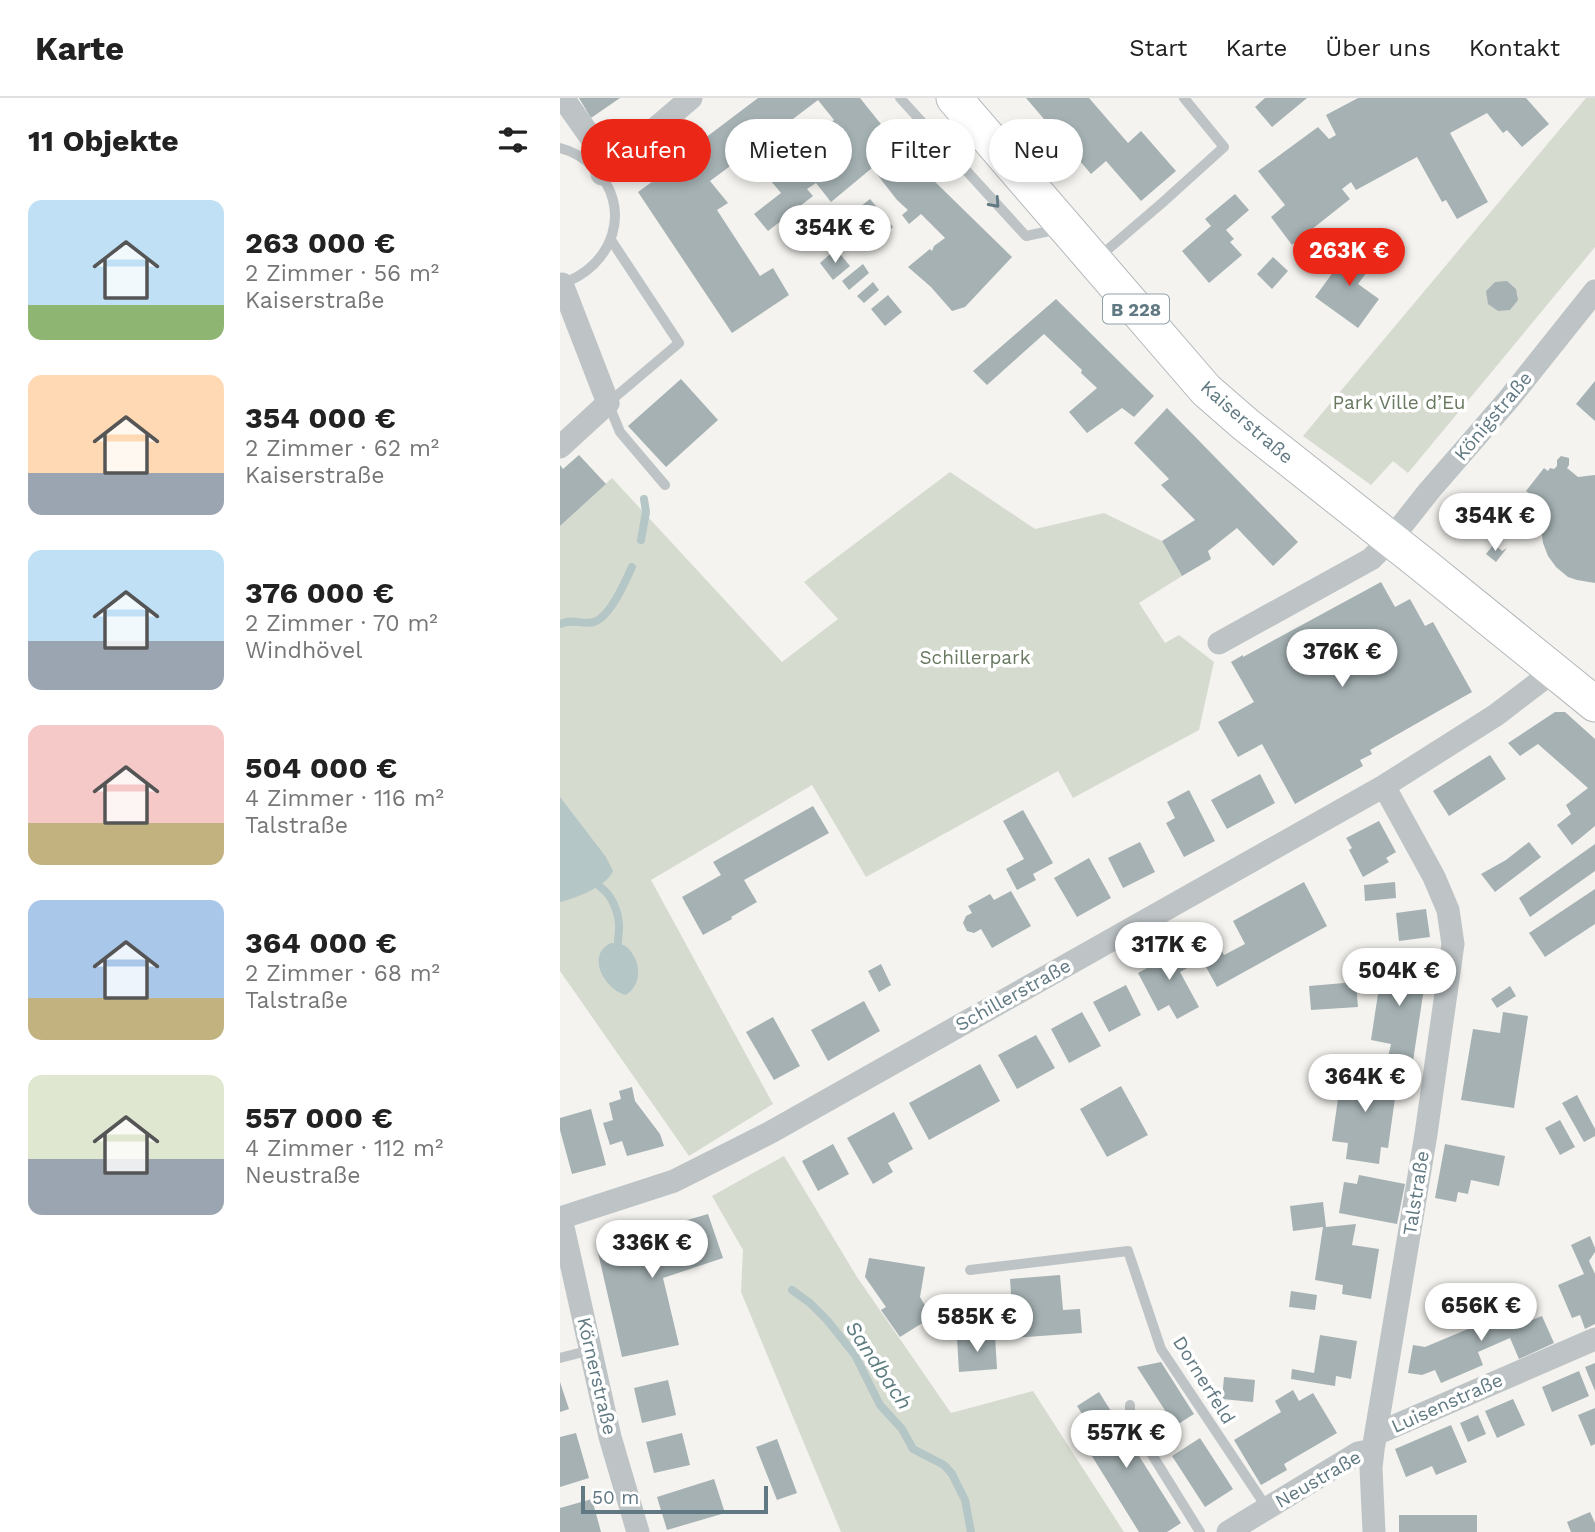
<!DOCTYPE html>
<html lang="de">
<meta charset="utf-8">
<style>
:root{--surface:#fff;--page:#f2f2f2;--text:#222;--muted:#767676;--line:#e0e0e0;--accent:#eb2818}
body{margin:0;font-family:"Work Sans",sans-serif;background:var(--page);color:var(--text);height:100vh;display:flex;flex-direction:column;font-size:26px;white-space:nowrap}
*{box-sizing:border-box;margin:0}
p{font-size:23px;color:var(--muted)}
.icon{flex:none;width:38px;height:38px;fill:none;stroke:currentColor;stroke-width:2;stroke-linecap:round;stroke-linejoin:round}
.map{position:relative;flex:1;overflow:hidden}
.details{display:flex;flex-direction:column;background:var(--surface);width:560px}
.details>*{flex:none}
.guide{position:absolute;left:21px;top:21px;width:665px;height:63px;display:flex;gap:14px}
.scale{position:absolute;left:21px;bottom:18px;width:187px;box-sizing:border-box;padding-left:7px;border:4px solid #617982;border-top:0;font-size:19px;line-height:24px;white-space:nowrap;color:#617982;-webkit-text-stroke:5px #fff;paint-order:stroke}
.price{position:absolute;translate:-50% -60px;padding:0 16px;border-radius:24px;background:#fff;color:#222;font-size:23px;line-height:46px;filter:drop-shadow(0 2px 4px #0008)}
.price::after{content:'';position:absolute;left:50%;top:42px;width:21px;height:16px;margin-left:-10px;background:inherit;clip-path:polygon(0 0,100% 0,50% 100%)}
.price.active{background:var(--accent);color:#fff}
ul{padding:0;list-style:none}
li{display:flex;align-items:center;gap:21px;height:175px;padding:0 28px}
li span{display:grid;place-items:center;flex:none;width:196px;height:140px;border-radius:14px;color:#555}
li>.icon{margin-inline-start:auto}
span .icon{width:84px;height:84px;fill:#fffc;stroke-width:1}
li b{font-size:30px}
h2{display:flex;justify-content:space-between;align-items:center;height:84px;padding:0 28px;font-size:30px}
.chip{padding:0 24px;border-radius:32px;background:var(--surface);box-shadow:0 4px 10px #0003;font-size:24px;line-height:63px}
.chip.active{background:var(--accent);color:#fff}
header{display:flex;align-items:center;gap:42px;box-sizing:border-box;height:98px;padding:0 35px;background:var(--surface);border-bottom:2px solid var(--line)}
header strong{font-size:33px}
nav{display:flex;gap:38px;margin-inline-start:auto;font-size:24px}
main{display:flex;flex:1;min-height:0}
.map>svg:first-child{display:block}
.green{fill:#d6dbd0}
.water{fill:#b5c6c7}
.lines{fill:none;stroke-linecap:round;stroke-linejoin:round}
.stream{stroke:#b5c6c7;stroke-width:8}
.building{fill:#a5b1b3}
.primary-casing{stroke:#b2b8ba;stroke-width:37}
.lane{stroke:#bec4c6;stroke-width:10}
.street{stroke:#bec4c6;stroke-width:23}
.primary{stroke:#fff;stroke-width:35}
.oneway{stroke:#617982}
.labels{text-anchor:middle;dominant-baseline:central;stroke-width:7;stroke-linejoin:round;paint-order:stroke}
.shield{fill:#fff;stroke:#90a1a8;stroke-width:2}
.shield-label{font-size:18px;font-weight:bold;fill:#617982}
.park-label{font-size:19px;fill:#697960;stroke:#fff}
.street-label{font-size:19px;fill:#617982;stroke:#fff}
.water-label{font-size:21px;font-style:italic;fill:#5d7c80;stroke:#fff}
</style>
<header>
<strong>Karte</strong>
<nav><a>Start</a><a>Karte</a><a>Über uns</a><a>Kontakt</a></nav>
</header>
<main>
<section class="details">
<h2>11 Objekte<svg class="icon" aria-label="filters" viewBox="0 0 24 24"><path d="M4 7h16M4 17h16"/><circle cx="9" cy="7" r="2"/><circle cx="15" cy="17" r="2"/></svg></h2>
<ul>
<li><span style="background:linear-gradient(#bfe0f5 75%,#8fb573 0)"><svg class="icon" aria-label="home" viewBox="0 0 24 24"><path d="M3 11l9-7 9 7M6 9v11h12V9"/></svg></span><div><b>263 000 €</b><p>2 Zimmer · 56 m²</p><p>Kaiserstraße</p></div></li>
<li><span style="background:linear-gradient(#ffd9b3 70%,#9aa5b1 0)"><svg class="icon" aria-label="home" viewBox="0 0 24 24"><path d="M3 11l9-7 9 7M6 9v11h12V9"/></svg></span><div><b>354 000 €</b><p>2 Zimmer · 62 m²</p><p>Kaiserstraße</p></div></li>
<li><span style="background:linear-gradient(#bfe0f5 65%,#9aa5b1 0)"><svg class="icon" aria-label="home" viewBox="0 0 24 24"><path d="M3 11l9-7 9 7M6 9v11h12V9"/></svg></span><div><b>376 000 €</b><p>2 Zimmer · 70 m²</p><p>Windhövel</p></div></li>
<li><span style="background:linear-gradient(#f6c9c9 70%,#c2b280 0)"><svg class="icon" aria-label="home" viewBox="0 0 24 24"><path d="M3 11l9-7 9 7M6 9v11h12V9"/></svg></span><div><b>504 000 €</b><p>4 Zimmer · 116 m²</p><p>Talstraße</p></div></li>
<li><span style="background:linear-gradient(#a9c7e8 70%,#c2b280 0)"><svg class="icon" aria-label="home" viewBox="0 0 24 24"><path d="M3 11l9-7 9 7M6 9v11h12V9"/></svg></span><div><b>364 000 €</b><p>2 Zimmer · 68 m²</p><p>Talstraße</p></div></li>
<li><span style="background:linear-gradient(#dfe7d0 60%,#9aa5b1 0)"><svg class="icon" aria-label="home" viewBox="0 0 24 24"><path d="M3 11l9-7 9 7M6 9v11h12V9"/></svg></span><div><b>557 000 €</b><p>4 Zimmer · 112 m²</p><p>Neustraße</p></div></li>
</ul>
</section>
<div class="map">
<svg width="1035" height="1434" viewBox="0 0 1035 1434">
<rect width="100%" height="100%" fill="#f4f3ef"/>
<!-- green -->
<path class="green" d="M 1026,0 L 1035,0 L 1035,149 L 848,375 L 833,363 L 811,387 L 743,338 Z
M 390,374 L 475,431 L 544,415 L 602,443 L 622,478 L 579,505 L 605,545 L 619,537 L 654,564 L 639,632 L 513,700 L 498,673 L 306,779 L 252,687 L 91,782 L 213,1006 L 129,1058 L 0,873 L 0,428 L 52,380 L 222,564 L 278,521 L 244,484 Z
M 224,1058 L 297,1179 L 391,1315 L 473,1293 L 564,1434 L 281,1434 L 181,1194 L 183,1152 L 152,1098 Z"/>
<!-- water -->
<path class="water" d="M 0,699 L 46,759 L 53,773 C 46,789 16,800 0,804 Z
M 51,845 C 52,845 62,847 63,847 C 69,849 72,855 75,860 C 81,874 79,888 66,897 C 45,892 25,857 51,845 Z"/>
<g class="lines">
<!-- stream -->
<path class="stream" d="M 81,442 L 86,414 L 84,401
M 0,526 C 13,520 22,527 34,524 C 50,519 65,484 72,469
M 34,781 C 37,787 40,789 45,793 C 53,801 58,814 59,825 C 60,835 56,844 59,853
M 232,1192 L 250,1205 L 267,1222 L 295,1257 L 320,1307 L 342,1331 L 353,1351 L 384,1367 L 392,1376 L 405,1402 L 411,1434"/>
</g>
<!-- building -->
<path class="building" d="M 19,0 L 60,0 L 31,20 Z
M 198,0 L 300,0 L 345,56 L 367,76 L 452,159 L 405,209 L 392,213 L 371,189 L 348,169 L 370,151 L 372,153 L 374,148 L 385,140 L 361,116 L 349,126 L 342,117 L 348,112 L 337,102 L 312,70 L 271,104 L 256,85 L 247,91 L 253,98 L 208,133 L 194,116 L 221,95 L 205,76 L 247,38 L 251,42 L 259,36 L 254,30 L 263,23 L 268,27 L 274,22 L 258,2 L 200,46 L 207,55 L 184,72 L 177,63 L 150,83 L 168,105 L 157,112 L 200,178 L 213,170 L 229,197 L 172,235 L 78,94 L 111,70 L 116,77 L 136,64 L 128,53 Z
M 466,0 L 529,0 L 568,45 L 581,33 L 616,73 L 581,103 L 546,63 L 531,76 Z
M 705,0 L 747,0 L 712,29 L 695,9 Z
M 798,0 L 966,0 L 989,26 L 962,49 L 947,32 L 943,35 L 927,15 L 890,35 L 928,104 L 897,121 L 886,102 L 882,104 L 857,59 L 796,92 L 791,84 L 782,91 L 790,101 L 732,147 L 711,119 L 725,107 L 698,73 L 758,29 L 769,41 L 776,37 L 766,17 Z
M 675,96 L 689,112 L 666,132 L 674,141 L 670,144 L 682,157 L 649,185 L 622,153 L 651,128 L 645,121 Z
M 310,101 L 333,129 L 304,153 L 292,138 L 301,131 L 290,117 Z
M 793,147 L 815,163 L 798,186 L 819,201 L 798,230 L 755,199 Z
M 276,151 L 290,168 L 273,182 L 260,165 Z
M 713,159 L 728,173 L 712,191 L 697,176 Z
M 303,166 L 309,175 L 289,192 L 282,183 Z
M 947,183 L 956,191 L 958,202 L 950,212 L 938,213 L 928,206 L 926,193 L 935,184 Z
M 313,184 L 319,192 L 304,205 L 297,198 Z
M 328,197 L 342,214 L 325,228 L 311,211 Z
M 496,201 L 594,298 L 574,319 L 562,310 L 527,335 L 509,314 L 537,290 L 521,275 L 522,272 L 484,236 L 427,287 L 413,273 Z
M 121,281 L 158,322 L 106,369 L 68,328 Z
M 1035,283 L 1035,323 L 1016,306 Z
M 607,310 L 738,444 L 713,468 L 677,430 L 648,453 L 651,461 L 622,478 L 602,443 L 635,422 L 601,387 L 609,381 L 574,345 Z
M 19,357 L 46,386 L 0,428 L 0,367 L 3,371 Z
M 1001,358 L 1009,360 L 1009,367 L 1007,370 L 1018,379 L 1035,377 L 1035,485 L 1017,482 L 1008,479 L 996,469 L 988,458 L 983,445 L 981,431 L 982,425 L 975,419 L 961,436 L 947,424 L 955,415 L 956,417 L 969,402 L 968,399 L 970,396 L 966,393 L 984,370 L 988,373 L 990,370 L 994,371 L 997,368 L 997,362 Z
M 934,446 L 942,453 L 947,450 L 936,464 L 926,456 Z
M 821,484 L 835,509 L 850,501 L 865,528 L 873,524 L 912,594 L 810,652 L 812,656 L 800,662 L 803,668 L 735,706 L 702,646 L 678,659 L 658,624 L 694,604 L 671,564 L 683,557 L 683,559 Z
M 995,614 L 1005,614 L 1035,641 L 1035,728 L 1012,747 L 997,727 L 1011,716 L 1006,707 L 1028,690 L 978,646 L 960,658 L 948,645 Z
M 930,657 L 946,681 L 889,718 L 873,693 Z
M 700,676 L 715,705 L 667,731 L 651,702 Z
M 629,692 L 655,743 L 624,759 L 606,725 L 615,720 L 607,704 Z
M 253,708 L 269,735 L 184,782 L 197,804 L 171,819 L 172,821 L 143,837 L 122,799 L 161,777 L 153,764 Z
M 463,712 L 493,765 L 473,776 L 476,782 L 457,792 L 446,771 L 464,761 L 443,723 Z
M 819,723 L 836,754 L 826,760 L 829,764 L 803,779 L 789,752 L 792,750 L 786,740 Z
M 580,744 L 595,774 L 563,790 L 548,760 Z
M 969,744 L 981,759 L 935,794 L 921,776 L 946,762 Z
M 1035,746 L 1035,773 L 970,819 L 959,800 Z
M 529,760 L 551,800 L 517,819 L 494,780 Z
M 744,784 L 767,828 L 657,889 L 641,860 L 660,850 L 664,857 L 685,846 L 673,823 Z
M 835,784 L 836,800 L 805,803 L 804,787 Z
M 1035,791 L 1035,826 L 985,859 L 969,835 Z
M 451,793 L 471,828 L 432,850 L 421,831 L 414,835 L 407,833 L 403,825 L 406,818 L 412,815 L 408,808 L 430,796 L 434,802 Z
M 866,811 L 870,839 L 839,843 L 836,815 Z
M 614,842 L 629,869 L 620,874 L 639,909 L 617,921 L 609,907 L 598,913 L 578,875 L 605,860 L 600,850 Z
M 823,863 L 867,870 L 853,963 L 828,959 L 831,946 L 811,942 Z
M 321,866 L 331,887 L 319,894 L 308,873 Z
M 796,884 L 798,909 L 751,912 L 749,888 Z
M 566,887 L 581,917 L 549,934 L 533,904 Z
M 950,888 L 956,898 L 937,910 L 931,901 Z
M 304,903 L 320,933 L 268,963 L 251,932 Z
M 522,914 L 541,948 L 509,965 L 491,931 Z
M 943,914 L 968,918 L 954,1010 L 901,1002 L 913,931 L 940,935 Z
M 213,919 L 240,968 L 214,982 L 186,934 Z
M 476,937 L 495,970 L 457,991 L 438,957 Z
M 420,966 L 440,1003 L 369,1042 L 349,1005 Z
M 782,972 L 838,979 L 828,1050 L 821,1049 L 819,1066 L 786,1061 L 788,1045 L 772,1043 Z
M 561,988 L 588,1037 L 547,1059 L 520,1011 Z
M 72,989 L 75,1003 L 100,1036 L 104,1048 L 67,1058 L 62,1043 L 50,1047 L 43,1025 L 53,1022 L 49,1005 L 61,1001 L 59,993 Z
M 1017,997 L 1035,1031 L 1035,1038 L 1024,1044 L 1002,1005 Z
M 31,1011 L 46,1067 L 12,1076 L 0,1032 L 0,1020 Z
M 334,1014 L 353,1051 L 328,1065 L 333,1074 L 313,1086 L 287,1040 Z
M 1000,1022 L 1015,1049 L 1000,1057 L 985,1030 Z
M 273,1046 L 289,1076 L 258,1093 L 242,1063 Z
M 885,1046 L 945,1058 L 939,1088 L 911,1082 L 908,1096 L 898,1094 L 896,1104 L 875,1100 Z
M 799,1077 L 845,1086 L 837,1126 L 779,1115 L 784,1084 L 797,1086 Z
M 763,1104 L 766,1129 L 796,1126 L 792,1147 L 819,1151 L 811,1201 L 782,1196 L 783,1187 L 755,1182 L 763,1129 L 733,1133 L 730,1108 Z
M 148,1116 L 163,1160 L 103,1180 L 119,1247 L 62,1259 L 36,1146 L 86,1134 Z
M 1030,1138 L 1035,1150 L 1035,1154 L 1029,1163 L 1035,1176 L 1035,1226 L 1025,1231 L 1020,1217 L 1012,1220 L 998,1187 L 1024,1176 L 1011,1147 Z
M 309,1160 L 365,1169 L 360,1199 L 372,1219 L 340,1239 L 321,1212 L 326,1209 L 305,1179 Z
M 500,1177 L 503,1212 L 520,1211 L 522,1235 L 454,1240 L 450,1181 Z
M 731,1193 L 757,1197 L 755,1212 L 729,1209 Z
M 958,1203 L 967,1224 L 982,1218 L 994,1245 L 959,1261 L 950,1240 L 918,1254 L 923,1267 L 881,1285 L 875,1272 L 862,1277 L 848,1275 L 853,1247 L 865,1249 L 908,1231 L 905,1224 Z
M 441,1209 L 448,1231 L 435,1235 L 429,1213 Z
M 760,1237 L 797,1243 L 791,1281 L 776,1278 L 775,1288 L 731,1281 L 732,1271 L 754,1275 Z
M 435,1238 L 437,1271 L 399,1274 L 397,1240 Z
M 601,1264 L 634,1316 L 615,1328 L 577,1269 Z
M 1035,1265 L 1035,1293 L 1025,1269 Z
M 1019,1273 L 1029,1298 L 992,1314 L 982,1289 Z
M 664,1279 L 695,1282 L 693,1304 L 662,1301 Z
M 108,1282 L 116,1317 L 82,1325 L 74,1290 Z
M 0,1284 L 9,1311 L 0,1314 Z
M 733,1292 L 739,1303 L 753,1295 L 777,1335 L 724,1366 L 727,1372 L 701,1387 L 674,1342 L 721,1314 L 715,1303 Z
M 539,1294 L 621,1425 L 607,1434 L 579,1434 L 522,1342 L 534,1334 L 517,1308 Z
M 953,1301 L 965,1327 L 937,1340 L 925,1313 Z
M 1035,1310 L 1035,1346 L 1031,1348 L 1018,1317 Z
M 918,1317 L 926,1336 L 908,1344 L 900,1325 Z
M 891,1327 L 907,1364 L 876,1377 L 872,1368 L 846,1379 L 835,1351 Z
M 16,1335 L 29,1380 L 0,1389 L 0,1339 Z
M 122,1335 L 130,1367 L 94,1375 L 86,1344 Z
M 640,1340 L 673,1391 L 645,1409 L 612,1358 Z
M 217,1341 L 237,1395 L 217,1402 L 196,1349 Z
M 154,1381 L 165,1415 L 107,1432 L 97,1399 Z
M 32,1401 L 41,1434 L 0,1434 L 0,1410 Z
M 1030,1414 L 1035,1425 L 1035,1434 L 1011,1434 L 1007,1424 Z
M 839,1417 L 917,1417 L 917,1434 L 839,1434 Z"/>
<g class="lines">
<!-- primary casing -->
<g class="primary-casing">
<path id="primary" d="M 394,0 L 646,292 L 685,326 L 862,466 L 1035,606"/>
</g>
<!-- lane -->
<path class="lane" d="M 340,0 L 466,138 L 499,131
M 0,50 C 13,53 24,60 33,69 C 75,109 53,170 0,186
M 51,142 L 119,245 L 48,305 L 60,334 L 105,387
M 539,159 L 602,105 L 664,49 L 624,0
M 410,1172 L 568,1153 L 601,1251 L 707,1410
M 0,1260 L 31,1252
M 570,1307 L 570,1321 L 640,1434"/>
<!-- street -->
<path class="street" d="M 3,0 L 51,68
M 42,76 L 131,0
M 0,349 L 48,305 L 2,186
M 659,545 L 811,461 L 831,441 L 869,393 L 948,302 L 1035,193
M 0,1120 L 114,1083 L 211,1034 L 824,688 L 936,617 L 995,572
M 1,1120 L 50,1339 L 78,1434
M 816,1336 L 1035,1241
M 668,1434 L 798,1355 L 813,1352
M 814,1434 L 811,1370 L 813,1352 L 866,1036 L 893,846 L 888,812 L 874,779 L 824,688"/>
<!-- primary -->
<use href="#primary" class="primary"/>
</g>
<!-- one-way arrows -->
<defs><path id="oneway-chevron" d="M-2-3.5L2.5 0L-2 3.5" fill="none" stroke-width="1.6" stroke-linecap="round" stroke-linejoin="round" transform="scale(1.75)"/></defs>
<use class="oneway" href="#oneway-chevron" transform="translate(435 105) rotate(48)"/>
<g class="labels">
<!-- shield labels -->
<rect class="shield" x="543" y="196.5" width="66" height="29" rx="5"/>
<g class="shield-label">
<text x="576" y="211">B 228</text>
</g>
<!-- park labels -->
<g class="park-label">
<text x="839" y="304">Park Ville d’Eu</text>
<text x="415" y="559">Schillerpark</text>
</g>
<!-- street labels -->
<g class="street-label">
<text transform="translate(933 318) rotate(-50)">Königstraße</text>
<text transform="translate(687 324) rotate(41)">Kaiserstraße</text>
<text transform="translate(453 897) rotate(-29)">Schillerstraße</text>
<text transform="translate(856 1095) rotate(-81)">Talstraße</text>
<text transform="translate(37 1278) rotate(77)">Körnerstraße</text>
<text transform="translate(644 1282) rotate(58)">Dornerfeld</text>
<text transform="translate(887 1305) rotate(-24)">Luisenstraße</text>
<text transform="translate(758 1381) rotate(-30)">Neustraße</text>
</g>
<!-- water labels -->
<g class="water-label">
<text transform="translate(319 1267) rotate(56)">Sandbach</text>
</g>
</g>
</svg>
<div class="scale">50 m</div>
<b class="price" style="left:275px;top:167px">354K €</b>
<b class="price active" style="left:789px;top:190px">263K €</b>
<b class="price" style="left:935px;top:455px">354K €</b>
<b class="price" style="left:782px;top:591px">376K €</b>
<b class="price" style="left:609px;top:884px">317K €</b>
<b class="price" style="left:839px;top:910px">504K €</b>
<b class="price" style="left:805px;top:1016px">364K €</b>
<b class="price" style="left:92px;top:1182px">336K €</b>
<b class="price" style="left:921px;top:1245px">656K €</b>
<b class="price" style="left:417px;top:1256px">585K €</b>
<b class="price" style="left:566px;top:1372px">557K €</b>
<div class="guide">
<a class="chip active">Kaufen</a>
<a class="chip">Mieten</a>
<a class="chip">Filter</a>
<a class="chip">Neu</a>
</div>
</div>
</main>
